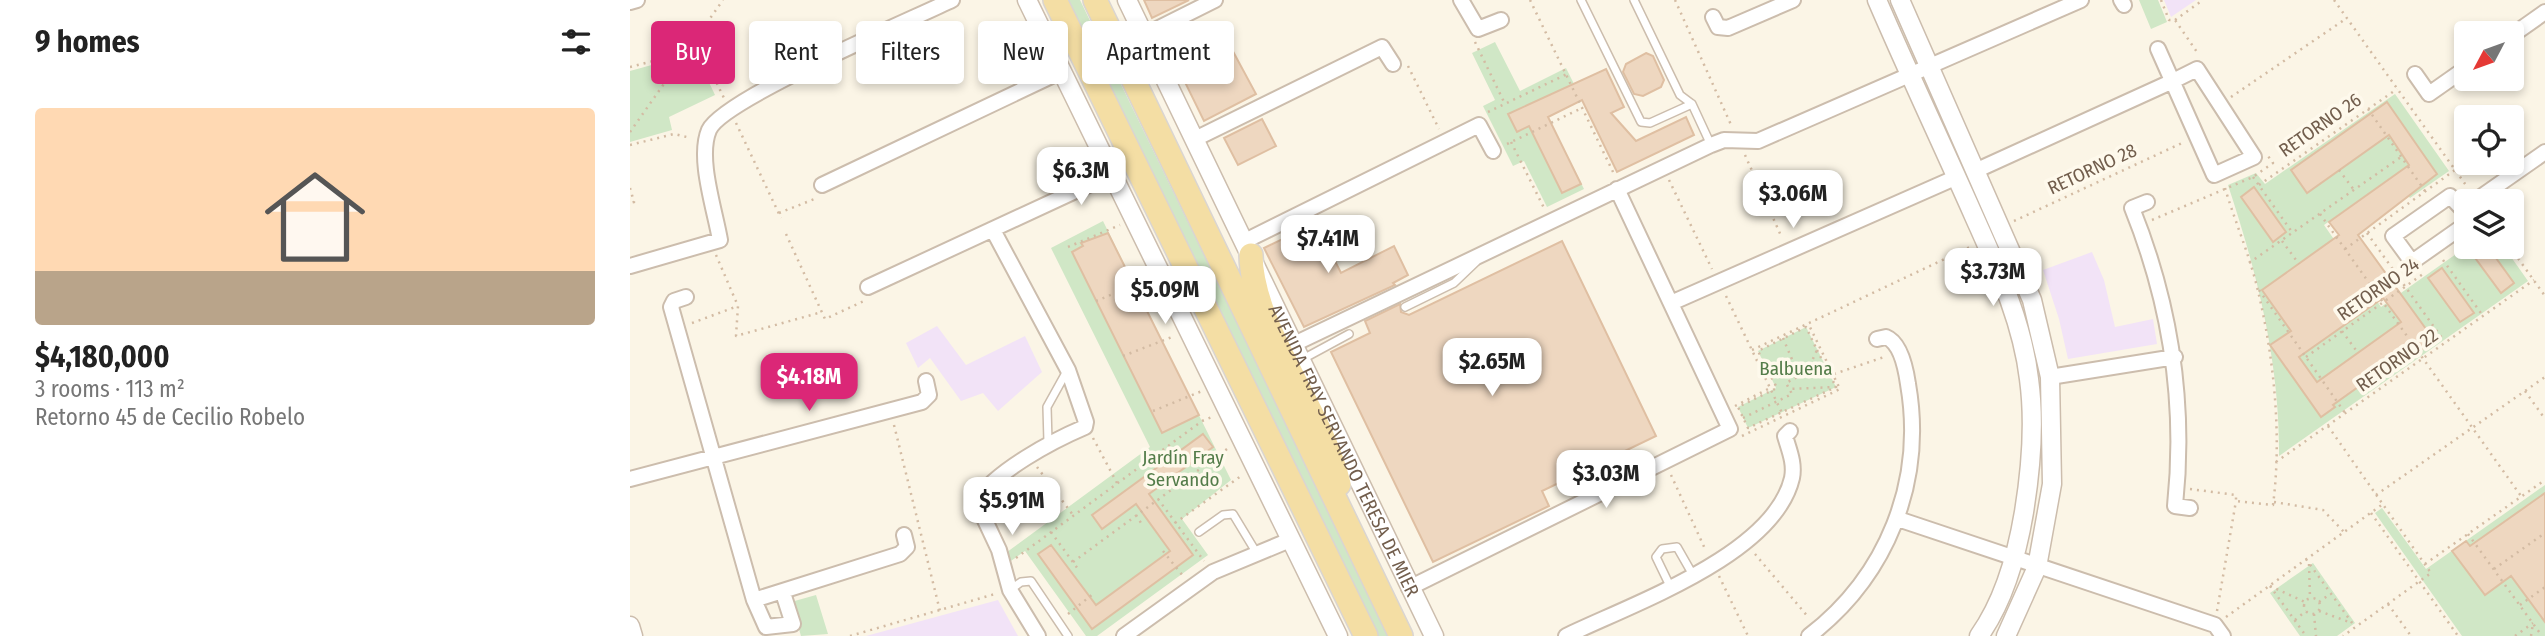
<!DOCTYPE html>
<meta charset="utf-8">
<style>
:root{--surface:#fff;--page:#f6f6f6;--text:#222;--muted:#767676;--line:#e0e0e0;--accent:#db2777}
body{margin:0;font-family:"Fira Sans Condensed",sans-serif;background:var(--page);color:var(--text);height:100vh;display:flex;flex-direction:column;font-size:26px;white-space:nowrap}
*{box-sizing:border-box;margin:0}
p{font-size:23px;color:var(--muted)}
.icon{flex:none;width:38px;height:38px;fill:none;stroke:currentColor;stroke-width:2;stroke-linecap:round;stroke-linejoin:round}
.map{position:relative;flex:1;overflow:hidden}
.sheet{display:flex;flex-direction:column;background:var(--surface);width:630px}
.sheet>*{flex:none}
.guide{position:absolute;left:21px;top:21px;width:665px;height:63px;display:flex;gap:14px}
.needle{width:46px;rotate:229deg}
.controls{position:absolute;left:1824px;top:21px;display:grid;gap:14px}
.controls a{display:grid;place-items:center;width:70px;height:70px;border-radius:7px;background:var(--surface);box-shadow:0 4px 10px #0003;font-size:35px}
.price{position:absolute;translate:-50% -60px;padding:0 16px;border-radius:14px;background:#fff;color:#222;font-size:23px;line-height:46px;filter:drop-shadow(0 2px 4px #0008)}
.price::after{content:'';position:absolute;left:50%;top:42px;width:21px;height:16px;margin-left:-10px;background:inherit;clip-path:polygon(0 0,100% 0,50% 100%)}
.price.on{background:var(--accent);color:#fff}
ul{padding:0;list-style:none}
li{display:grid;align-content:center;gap:14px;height:371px;padding:0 35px}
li+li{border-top:2px solid var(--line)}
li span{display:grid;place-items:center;height:217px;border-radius:7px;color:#555}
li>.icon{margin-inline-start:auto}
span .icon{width:126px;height:126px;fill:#fffc;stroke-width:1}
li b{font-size:30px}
h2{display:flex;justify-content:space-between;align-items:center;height:84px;padding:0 35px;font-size:30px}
.chip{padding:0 24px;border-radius:7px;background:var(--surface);box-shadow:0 4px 10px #0003;font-size:24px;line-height:63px}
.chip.on{background:var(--accent);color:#fff}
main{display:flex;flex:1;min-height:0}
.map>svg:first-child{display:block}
.education{fill:#f2e3f7}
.green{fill:#d0e7c6}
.building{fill:#eed7c0;stroke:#dfbfa2;stroke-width:2;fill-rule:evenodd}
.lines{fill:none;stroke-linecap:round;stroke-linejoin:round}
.service-casing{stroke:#ccbdad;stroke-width:10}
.minor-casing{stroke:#ccbdad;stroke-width:18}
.tertiary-casing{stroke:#ccbdad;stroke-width:21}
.primary-casing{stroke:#dad5d1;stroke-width:26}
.path{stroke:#d3bba3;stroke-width:2.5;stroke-dasharray:2 5;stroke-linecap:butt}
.service{stroke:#fff;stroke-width:7}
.minor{stroke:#fff;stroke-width:14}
.tertiary{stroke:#fff;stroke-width:18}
.primary{stroke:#f4dea4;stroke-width:23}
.labels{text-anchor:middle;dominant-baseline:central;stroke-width:7;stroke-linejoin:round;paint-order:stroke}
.street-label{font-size:19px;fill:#725e4d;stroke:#fef9ec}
.park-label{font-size:19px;fill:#537c49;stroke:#fef9ec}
</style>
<main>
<section class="sheet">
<h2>9 homes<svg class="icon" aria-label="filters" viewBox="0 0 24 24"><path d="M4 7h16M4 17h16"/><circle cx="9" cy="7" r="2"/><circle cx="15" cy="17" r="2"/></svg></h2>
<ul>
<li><span style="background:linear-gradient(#ffd9b3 75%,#b9a48a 0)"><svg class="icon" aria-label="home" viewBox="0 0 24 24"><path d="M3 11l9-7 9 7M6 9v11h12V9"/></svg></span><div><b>$4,180,000</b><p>3 rooms · 113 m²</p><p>Retorno 45 de Cecilio Robelo</p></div></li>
</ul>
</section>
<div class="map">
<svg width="1915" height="636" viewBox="0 0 1915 636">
<rect width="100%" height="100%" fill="#fbf5e6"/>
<!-- education -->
<path class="education" d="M 1534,0 L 1566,0 L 1541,17 Z
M 1462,252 L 1474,280 L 1485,327 L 1523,319 L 1527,344 L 1438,359 L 1429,319 L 1413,270 Z
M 307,326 L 336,365 L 395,336 L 412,372 L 368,411 L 353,393 L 331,401 L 300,358 L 288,368 L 276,343 Z
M 368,600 L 388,636 L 236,636 Z"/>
<!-- green -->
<path class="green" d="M 435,0 L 450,0 L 759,636 L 741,636 Z
M 1509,0 L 1528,0 L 1537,22 L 1521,29 Z
M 865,42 L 890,91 L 936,68 L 952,100 L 918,117 L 954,189 L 917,207 L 894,161 L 883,166 L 853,106 L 865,100 L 842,53 Z
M 65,53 L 85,95 L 39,117 L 42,130 L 0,142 L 0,71 Z
M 1765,94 L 1819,171 L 1780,198 L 1763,176 L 1694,225 L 1751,307 L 1836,247 L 1874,247 L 1898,281 L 1649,456 C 1650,362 1627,273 1598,185 L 1626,173 L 1635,184 Z
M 473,221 L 601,480 L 552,519 L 578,555 L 467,636 L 456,636 L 395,551 L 378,563 L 373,555 L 520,447 L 421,248 Z
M 1176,327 L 1206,387 L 1118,428 L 1108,407 L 1146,388 L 1128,351 Z
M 1915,485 L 1915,548 L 1879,574 L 1915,622 L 1915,636 L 1832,636 L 1745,513 L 1752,508 L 1796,569 Z
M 1683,563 L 1725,623 L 1707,636 L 1670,636 L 1640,593 Z
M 186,595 L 198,634 L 171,636 L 161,602 Z"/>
<!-- building -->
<path class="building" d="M 514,0 L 559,0 L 522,18 Z
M 599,44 L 626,94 L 574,121 L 549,70 Z
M 1016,53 L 1023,56 L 1034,80 L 1031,87 L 1013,96 L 1004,94 L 993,72 L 996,64 Z
M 976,69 L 994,107 L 981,113 L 1006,141 L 1056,117 L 1064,135 L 987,172 L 952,100 L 918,117 L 951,184 L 932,193 L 899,126 L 887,132 L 878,114 Z
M 1757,102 L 1807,174 L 1728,235 L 1804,340 L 1791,350 L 1787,345 L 1703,405 L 1705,407 L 1691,417 L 1640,345 L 1661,331 L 1632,290 L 1709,235 L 1699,222 L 1779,165 L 1759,135 L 1677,193 L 1661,170 ZM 1753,298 L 1771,322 L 1687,382 L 1669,357 Z
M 632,119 L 646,146 L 608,165 L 594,138 Z
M 1624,187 L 1656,232 L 1643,242 L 1611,197 Z
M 686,223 L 711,273 L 764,246 L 778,275 L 763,283 L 765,285 L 674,327 L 634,248 Z
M 478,233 L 569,415 L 532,433 L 442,252 L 453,246 L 451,243 Z
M 932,241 L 1026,436 L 912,491 L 919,506 L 803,562 L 701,352 L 740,333 L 735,321 L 770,304 L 771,312 L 779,315 Z
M 1837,247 L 1858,247 L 1884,283 L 1871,293 Z
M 1812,268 L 1844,313 L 1830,322 L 1798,278 Z
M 573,434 L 583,447 L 519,494 L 563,555 L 462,629 L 408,554 L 421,545 L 466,605 L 540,551 L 506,504 L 472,529 L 462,515 Z
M 1915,493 L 1915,622 L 1881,576 L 1855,595 L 1822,551 L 1836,541 L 1840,546 Z"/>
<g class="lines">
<!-- service casing -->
<g class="service-casing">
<path id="service" d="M 951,0 L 1011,122 L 1020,123 L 1062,104
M 1004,0 L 1050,95 L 1062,104 L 1081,145
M 775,307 L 824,283 L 846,262
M 671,360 L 719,334
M 418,442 L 417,407 L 437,371
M 569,532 L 593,515 L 603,514 L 626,552
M 1040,586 L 1026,557 L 1032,549 L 1047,547 L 1063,575
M 380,590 L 391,582 L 401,581 L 438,636"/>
</g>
<!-- minor casing -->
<g class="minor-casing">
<path id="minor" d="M 831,0 L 848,29 L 871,20
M 1491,0 L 1494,5
M 0,2 L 7,0
M 1083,17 L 1088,27 L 1098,28 L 1163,0
M 513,36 L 585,0
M 1881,36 L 1915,12
M 1785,74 L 1799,94 L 1836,68
M 565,139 L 752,47 L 763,64
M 1345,171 L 1543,81 L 1567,69 L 1624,157 L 1584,175 L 1528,49
M 192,185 L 432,71
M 1845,201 L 1915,152
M 1517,202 L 1502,208 C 1541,305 1556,402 1545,506 L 1560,508
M 1836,213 L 1820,196 L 1763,236 L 1782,262 L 1836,224
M 363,230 L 438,370 L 456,422 L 455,427 C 422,441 366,471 346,501 L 369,550 L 380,590 L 408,636
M 615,241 L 849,125 L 863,151
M 0,266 L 90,240 C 85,210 67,158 79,130 C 93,99 281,20 322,0
M 238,287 L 482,174
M 56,297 L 44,301 L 41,307 L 124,600 L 136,627 L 163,624 L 153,593
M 1041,303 L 1327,177
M 662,345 L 1081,145 L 1094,140 L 1128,141 L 1451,0
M 1420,377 L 1545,357
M 0,479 L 292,402 L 299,395 L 296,381
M 1268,519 L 1585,625 L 1593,636
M 779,588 L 1100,429 L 987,189
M 124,600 L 270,554 L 277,547 L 274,535
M 494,636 L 583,572 L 660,540
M 936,636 C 1002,604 1144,555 1162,478 C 1165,463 1159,450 1155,436 L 1160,431
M 1179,636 C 1257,576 1295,482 1278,384 C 1276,370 1271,343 1256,337 L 1247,339"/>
</g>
<!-- tertiary casing -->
<g class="tertiary-casing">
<g id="tertiary">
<path d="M 397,0 L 708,636"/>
<path id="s1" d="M 497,0 L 804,636"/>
<path d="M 1247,0 C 1278,72 1311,142 1343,214 C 1367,268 1392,320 1399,379 C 1405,423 1401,469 1394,512 C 1387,554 1374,601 1349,636"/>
<path d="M 1270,0 L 1402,300 L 1420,377 L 1422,484 L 1407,567 L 1376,636"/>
<path d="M 0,626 L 3,636"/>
</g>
</g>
<!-- primary casing -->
<g class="primary-casing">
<path id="primary" d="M 425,0 L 736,636
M 465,0 L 771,636
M 621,255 C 622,329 692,409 709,484"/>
</g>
<!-- path -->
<path class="path" d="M 900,0 L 985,176
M 1045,0 L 1102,127
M 1531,0 L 1539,20 L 1545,20 L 1569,55
M 1704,0 L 1838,188
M 1545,20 L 1573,0
M 65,39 L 94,98
M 845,42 L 875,104
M 778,66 L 809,129
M 0,67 L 54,53
M 1601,97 L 1717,18
M 1738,109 L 1795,191
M 858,112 L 937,74
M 106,123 L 151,218
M 0,132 L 93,0
M 881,142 L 914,208
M 877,144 L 952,108
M 0,145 L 44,134 L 61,138
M 1115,155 L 1152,238
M 1709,170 L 1724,190
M 1623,177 L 1662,232
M 1039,180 L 1082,269
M 1629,185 L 1767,89
M 0,188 L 4,202 L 0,203
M 1595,188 C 1605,222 1620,256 1628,291 C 1644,358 1652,436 1643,505 L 1606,501
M 149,213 L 187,198
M 1690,214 L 1891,496
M 1522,220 L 1623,177 L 1643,163 L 1638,156
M 1384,221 L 1552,143
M 1737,233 L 1814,341
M 156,234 L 195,319 L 234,301
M 1652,241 L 1669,264
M 438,247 L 490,225
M 1880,247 L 1915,296
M 1715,249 L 1825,170
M 86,255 L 108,306 L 106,336 L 192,312
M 1813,260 L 1853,316
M 1619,263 L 1771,157
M 1629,290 L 1715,413
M 1096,296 L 1152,413
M 466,301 L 515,281
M 62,323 L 108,306
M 1712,331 L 1728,353
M 1153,338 L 1169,376
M 1122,350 L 1340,247
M 1187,350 L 1206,387
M 493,356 L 542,337
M 1676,357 L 1793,274
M 1204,374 L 1257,356
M 1895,391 L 1915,419
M 1105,406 L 1140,388
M 523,411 L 572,391
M 1113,418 L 1162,394 L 1156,383 L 1177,372 L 1187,350 L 1176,327 L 1128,351 L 1147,388 L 1108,407 L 1118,428 L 1206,387 L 1159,389
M 264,425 L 310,611
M 1698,426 L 1801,573 L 1713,636
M 1112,436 L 1210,389 L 1178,323
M 463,438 L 487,483
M 1646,462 L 1904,280
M 407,467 L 443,515
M 1041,475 L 1076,551
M 1560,489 L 1606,495 L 1606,501
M 1746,495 L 1915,377
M 528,499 L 574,561
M 1644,502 L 1693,510 L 1714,532
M 1741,513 L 1828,636
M 506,515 L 511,523
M 545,523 L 611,476
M 421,532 L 448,569
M 1838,534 L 1912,636
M 533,551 L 553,576
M 1125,554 L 1179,618
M 386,558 L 572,421 L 582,417
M 1676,559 L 1725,627
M 443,562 L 597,449
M 1679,564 L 1680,598
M 1795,564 L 1915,480
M 1864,569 L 1915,533
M 1089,576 L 1118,636
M 1640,586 L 1676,636
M 1640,586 L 1675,602
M1674 606a8 8 0 1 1 16 0a8 8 0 1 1-16 0Z
M 1689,602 L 1700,594
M 1758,604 L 1781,636
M 1890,605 L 1915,587
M 1587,611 L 1606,501
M 1689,611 L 1719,622
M 438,614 L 463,594
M 1684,614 L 1686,636
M 1596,617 L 1753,504
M 1665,620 L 1676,611
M 220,636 L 365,594
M 1885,636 L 1903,623
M 1901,636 L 1903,623"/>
<!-- service -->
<use href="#service" class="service"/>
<!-- minor -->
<use href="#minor" class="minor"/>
<!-- tertiary -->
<use href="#tertiary" class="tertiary"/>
<!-- primary -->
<use href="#primary" class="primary"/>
</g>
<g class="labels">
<!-- street labels -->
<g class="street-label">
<text transform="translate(1690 125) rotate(-35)">RETORNO 26</text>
<text transform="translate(1462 169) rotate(-25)">RETORNO 28</text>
<text transform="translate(1748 289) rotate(-35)">RETORNO 24</text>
<text transform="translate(1767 360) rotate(-35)">RETORNO 22</text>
<text stroke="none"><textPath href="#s1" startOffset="500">AVENIDA FRAY SERVANDO TERESA DE MIER</textPath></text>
</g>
<!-- park labels -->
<g class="park-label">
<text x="1166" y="368">Balbuena</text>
<text x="553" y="457">Jardín Fray<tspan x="553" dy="22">Servando</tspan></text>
</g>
</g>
</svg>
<div class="controls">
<a><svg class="needle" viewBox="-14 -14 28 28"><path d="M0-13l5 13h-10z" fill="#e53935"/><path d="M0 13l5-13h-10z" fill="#767676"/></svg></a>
<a><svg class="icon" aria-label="locate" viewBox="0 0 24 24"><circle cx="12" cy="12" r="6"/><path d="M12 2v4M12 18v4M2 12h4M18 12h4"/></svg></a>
<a><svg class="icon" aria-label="layers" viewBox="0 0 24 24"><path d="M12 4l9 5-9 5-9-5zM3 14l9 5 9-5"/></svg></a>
</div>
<b class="price" style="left:451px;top:207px">$6.3M</b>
<b class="price" style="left:1163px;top:230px">$3.06M</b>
<b class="price" style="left:698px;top:275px">$7.41M</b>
<b class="price" style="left:1363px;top:308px">$3.73M</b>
<b class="price" style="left:535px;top:326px">$5.09M</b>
<b class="price" style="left:862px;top:398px">$2.65M</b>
<b class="price on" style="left:179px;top:413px">$4.18M</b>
<b class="price" style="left:976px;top:510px">$3.03M</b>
<b class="price" style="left:382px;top:537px">$5.91M</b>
<div class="guide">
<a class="chip on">Buy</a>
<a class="chip">Rent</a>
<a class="chip">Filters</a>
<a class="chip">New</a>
<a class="chip">Apartment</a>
</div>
</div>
</main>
